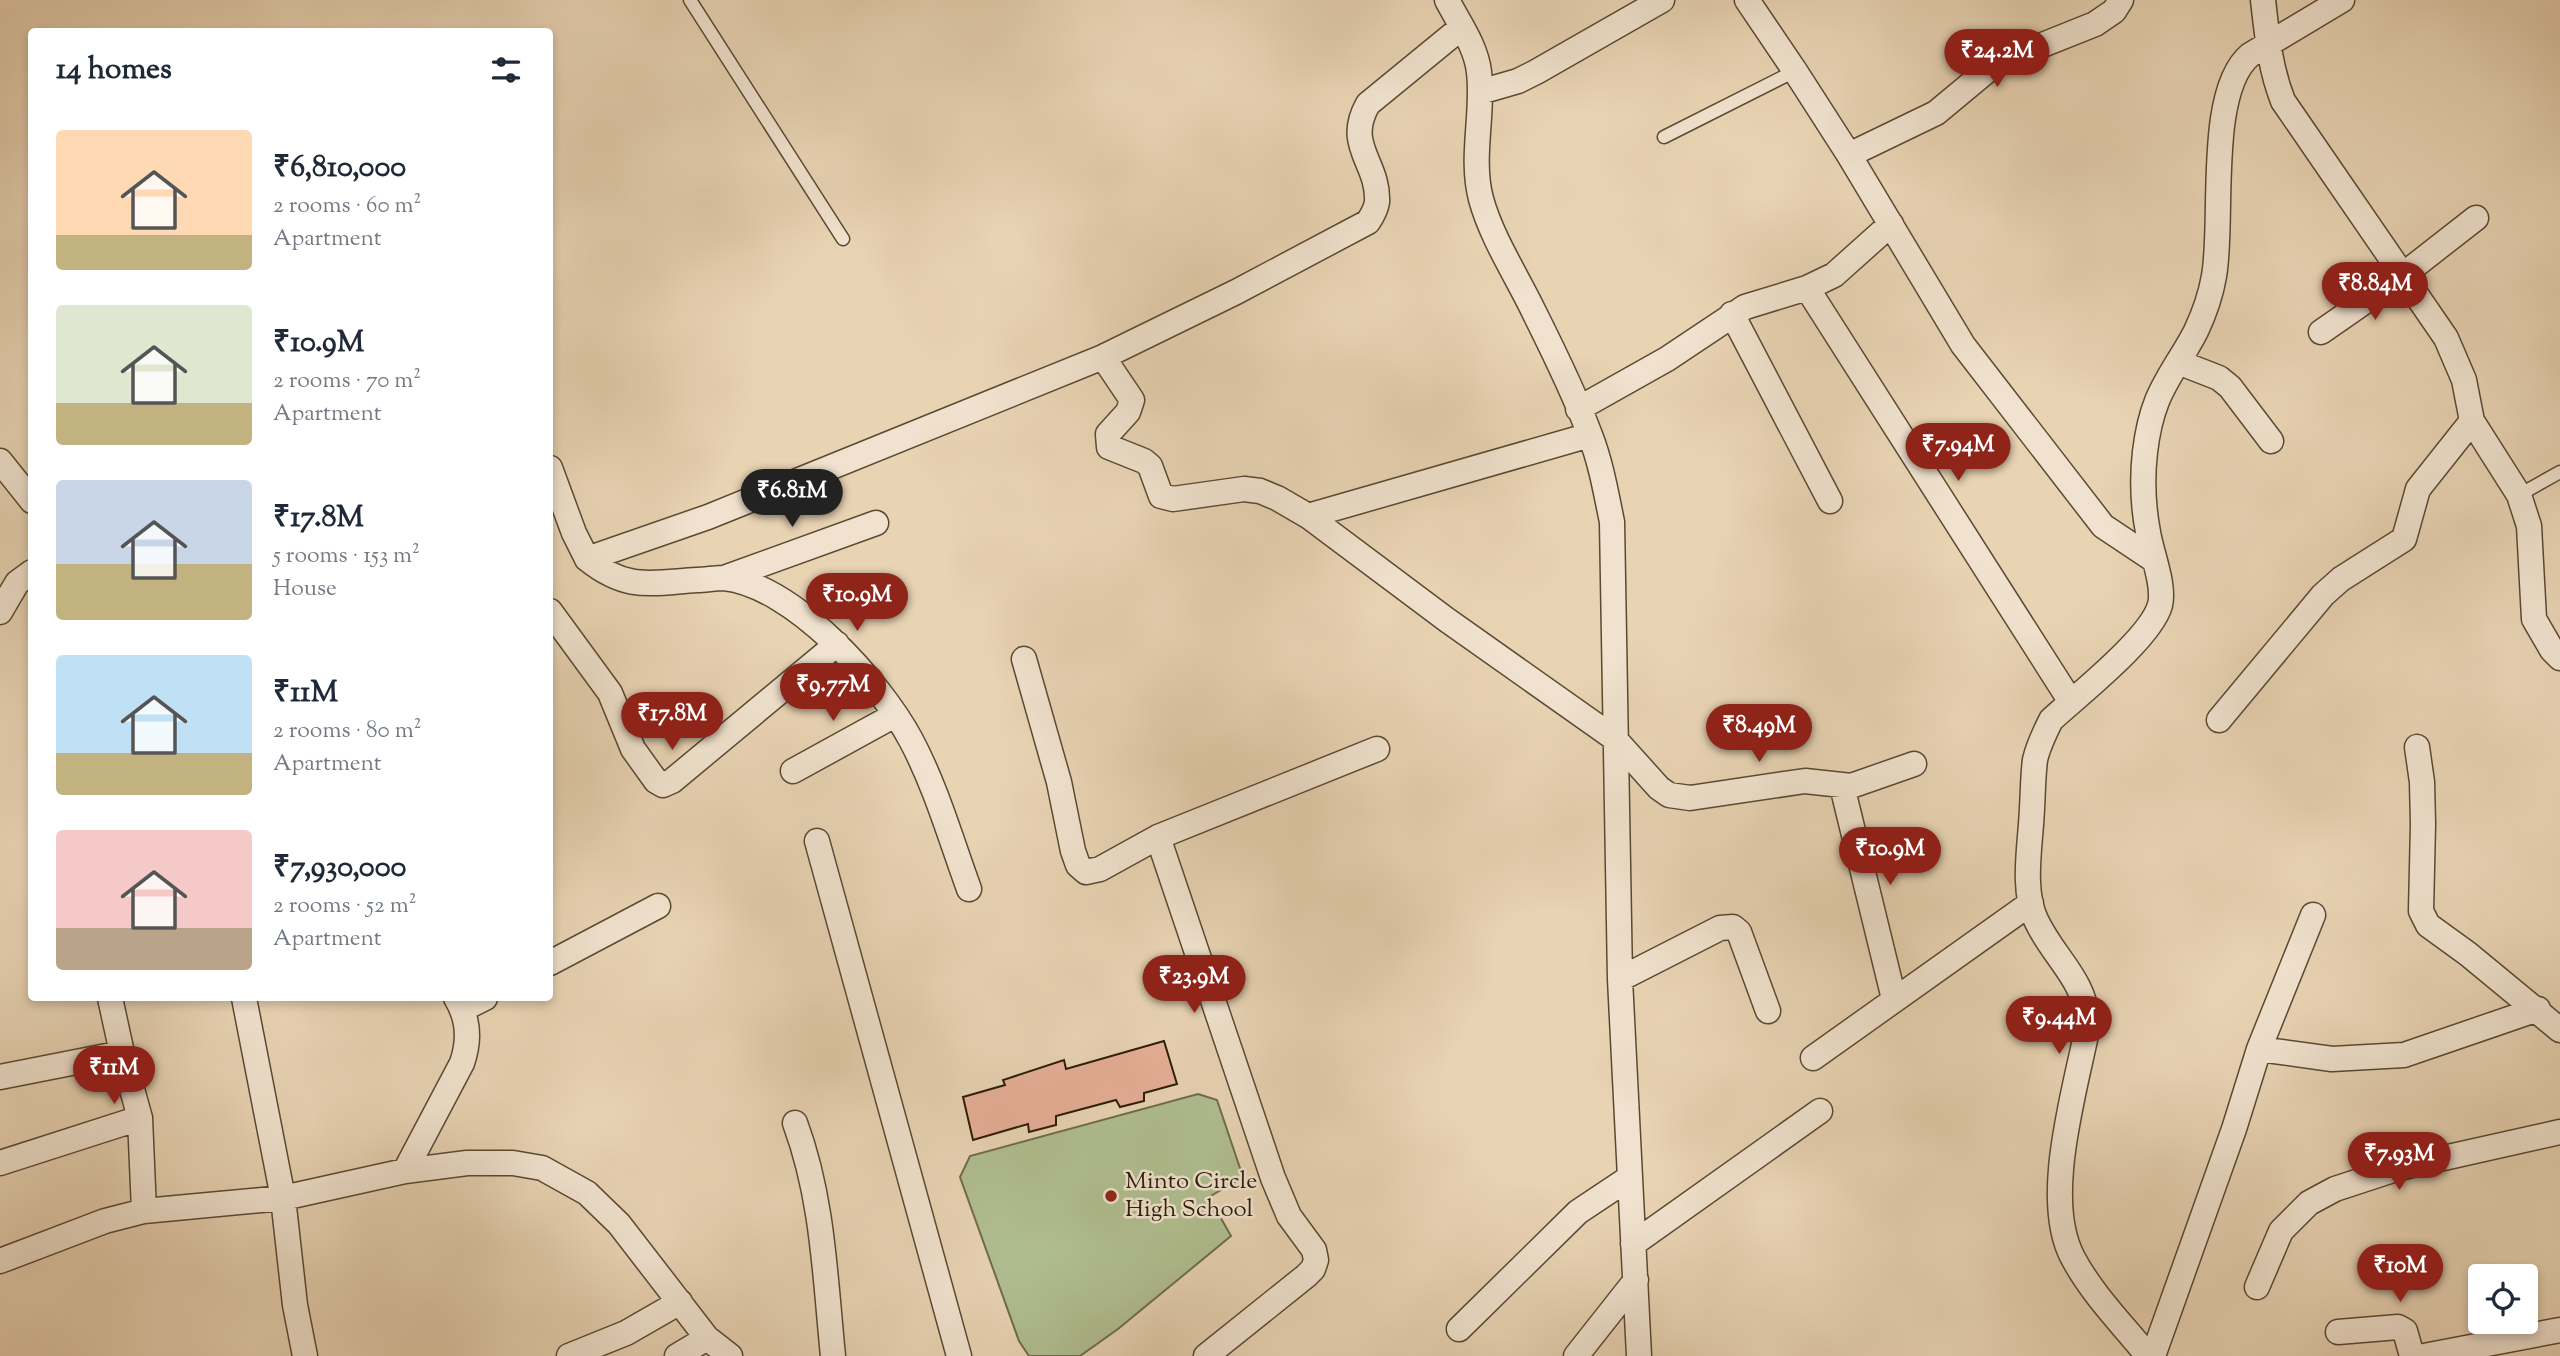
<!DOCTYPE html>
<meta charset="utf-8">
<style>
:root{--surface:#fff;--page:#f2f2f3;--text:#1f2937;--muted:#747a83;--accent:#8f2418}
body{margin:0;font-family:"Sorts Mill Goudy",serif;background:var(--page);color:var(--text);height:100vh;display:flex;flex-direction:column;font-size:26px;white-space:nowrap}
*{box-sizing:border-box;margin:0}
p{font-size:23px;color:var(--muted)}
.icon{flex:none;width:38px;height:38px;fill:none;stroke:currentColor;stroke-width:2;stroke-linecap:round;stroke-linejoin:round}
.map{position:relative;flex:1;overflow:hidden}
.side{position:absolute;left:28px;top:28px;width:525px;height:973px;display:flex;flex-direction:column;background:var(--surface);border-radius:7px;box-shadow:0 4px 10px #0003}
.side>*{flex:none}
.buttons{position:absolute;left:2468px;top:1264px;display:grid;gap:14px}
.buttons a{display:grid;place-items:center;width:70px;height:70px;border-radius:7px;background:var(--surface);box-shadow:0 4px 10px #0003;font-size:35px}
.price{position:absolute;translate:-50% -60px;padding:0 16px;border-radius:24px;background:var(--accent);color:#fff;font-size:23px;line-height:46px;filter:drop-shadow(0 2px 4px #0008)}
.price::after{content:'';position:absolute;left:50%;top:42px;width:21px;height:16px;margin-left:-10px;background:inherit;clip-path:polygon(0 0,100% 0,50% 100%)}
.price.current{background:#222;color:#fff}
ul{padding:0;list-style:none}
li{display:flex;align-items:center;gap:21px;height:175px;padding:0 28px}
li span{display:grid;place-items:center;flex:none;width:196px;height:140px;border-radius:7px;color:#555}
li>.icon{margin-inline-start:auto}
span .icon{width:84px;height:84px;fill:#fffc;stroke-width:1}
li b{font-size:30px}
h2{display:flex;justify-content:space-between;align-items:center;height:84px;padding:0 28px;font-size:30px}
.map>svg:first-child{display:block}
.grass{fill:#b0be90;stroke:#6e6d4c;stroke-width:2}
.building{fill:#e6af97;stroke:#2b1c07;stroke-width:2}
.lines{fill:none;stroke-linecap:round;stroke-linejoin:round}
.lane-casing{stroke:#5a4a32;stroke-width:15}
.street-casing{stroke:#5a4a32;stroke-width:27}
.lane{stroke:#f0e2ce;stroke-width:12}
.street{stroke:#f0e2ce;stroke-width:24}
.poi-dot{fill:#8f2418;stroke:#f0e2ce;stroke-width:2.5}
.labels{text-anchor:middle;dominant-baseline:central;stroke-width:5;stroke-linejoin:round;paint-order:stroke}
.poi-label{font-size:24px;fill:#2b1c07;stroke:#f0e2ce;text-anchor:start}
</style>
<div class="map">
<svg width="2560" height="1356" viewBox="0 0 2560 1356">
<rect width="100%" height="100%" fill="#e8d3b3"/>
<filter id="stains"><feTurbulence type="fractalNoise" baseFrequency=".00286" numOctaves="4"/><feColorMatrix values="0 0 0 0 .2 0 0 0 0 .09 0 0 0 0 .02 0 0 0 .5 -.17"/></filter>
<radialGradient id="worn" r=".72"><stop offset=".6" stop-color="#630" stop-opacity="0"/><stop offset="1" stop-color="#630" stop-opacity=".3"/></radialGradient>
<!-- grass -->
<path class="grass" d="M 1198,1094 L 1217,1100 L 1243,1177 L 1209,1197 L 1231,1236 L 1118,1329 L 1080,1356 L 1029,1356 L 1019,1341 L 960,1177 L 970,1156 Z"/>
<!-- building -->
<path class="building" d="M 1164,1041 L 1177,1084 L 1144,1093 L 1144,1101 L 1120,1107 L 1116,1100 L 1056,1116 L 1056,1125 L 1029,1132 L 1028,1124 L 973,1140 L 963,1097 L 1005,1085 L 1003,1080 L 1064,1060 L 1066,1069 Z"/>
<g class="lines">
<!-- lane casing -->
<g class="lane-casing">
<path id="lane" d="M 690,0 L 843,239
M 1664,137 L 1795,71
M 2519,495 L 2560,472"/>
</g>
<!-- street casing -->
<g class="street-casing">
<path id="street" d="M 1447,0 C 1459,23 1476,46 1479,72 C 1484,114 1470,157 1481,199 C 1492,239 1517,276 1535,314 C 1554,352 1575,395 1590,435 C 1601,463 1606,493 1612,522 L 1620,979 L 1639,1356
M 1747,0 L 1795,71 L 1849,155 L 1963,345 L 2103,526 L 2154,560
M 2263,0 C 2267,35 2270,68 2283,101 L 2446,338 L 2464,380 L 2472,421 L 2519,495 L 2529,526 L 2534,619 L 2552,650 L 2560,658
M 1480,92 L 1518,81 L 1536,72 L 1662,0
M 1849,155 L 1936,113 L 1995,64 L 2095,24 L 2114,11 L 2121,0
M 1807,288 L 2071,702
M 1732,314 L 1830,501
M 2321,332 L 2403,275 L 2476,218
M 1103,357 L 1132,400 L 1128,412 L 1108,434 L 1109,447 L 1144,461 L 1150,466 L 1161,496 L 1173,499 L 1244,489 L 1260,491 L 1277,498 L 1308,516 L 1447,620 L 1614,738 L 1659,788 L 1669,795 L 1690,798 L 1805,781 L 1851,786 L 1914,764
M 2178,362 L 2219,378 L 2230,387 L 2271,441
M 1578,409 L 1667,359 L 1745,307 L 1807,288 L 1834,275 L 1891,224
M 0,461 L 32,501
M 550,468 L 574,533 L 587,559 L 708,517 L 1103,357 L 1236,292 L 1368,222 C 1372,216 1376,209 1377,202 C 1379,162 1344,146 1368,104 L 1462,27
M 1308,516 L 1590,435
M 587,559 C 627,591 650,583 697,580 C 705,580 715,578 724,578 C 793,585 880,682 911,740 C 936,787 951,840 969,889
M 724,578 L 876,523
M 550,611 L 610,693 L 633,749 L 656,781 L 663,785 L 672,781 L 837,644
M 0,612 L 17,583 L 32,572
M 1024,659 L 1059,782 L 1073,851 L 1078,865 L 1086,872 L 1100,869 L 1158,837 L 1377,749
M 2219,720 L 2323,595 L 2341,579 L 2404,539 L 2418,489 L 2472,421
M 2417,747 L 2422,782 L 2423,824 L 2421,911 L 2428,925 L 2468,954 L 2560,1030
M 793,771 L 895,715
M 1842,786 L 1894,999
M 1158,837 L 1273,1178 L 1289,1216 L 1314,1250 L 1316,1260 L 1313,1269 L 1306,1276 L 1206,1356
M 817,841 L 959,1356
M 550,963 L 658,906
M 1620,979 L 1720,928 L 1733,927 L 1739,932 L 1768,1011
M 110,998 L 122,1053 L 140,1118 L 144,1211
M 244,998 L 283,1198 L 295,1305 L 305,1356
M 463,1009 L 485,998
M 2259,1049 L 2332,1059 L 2404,1055 L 2538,1009
M 1813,1058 L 2031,903
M 0,1077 L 122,1053
M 795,1123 C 823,1198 825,1277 833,1356
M 0,1163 L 140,1118
M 405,1171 L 462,1063 C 470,1040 469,1019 456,998
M 1633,1244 L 1820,1111
M 0,1261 L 105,1221 L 144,1211 L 283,1198 L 405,1171 L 467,1163 L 513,1163 L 542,1168 L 587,1193 L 619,1224 L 707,1338 L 730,1356
M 2257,1287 L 2281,1231 L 2309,1203 L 2335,1189 L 2399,1168 L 2560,1132
M 1459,1329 L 1578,1212 L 1629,1178
M 2338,1332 L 2398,1327 L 2405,1331 L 2412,1356
M 569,1356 L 626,1333 L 680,1302
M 677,1356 L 707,1338
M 1576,1356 L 1636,1280
M 2148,1356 C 2123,1325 2092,1294 2073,1258 C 2041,1199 2076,1088 2088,1025 C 2086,979 2054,959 2036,920 C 2021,888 2031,842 2032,808 C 2033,792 2033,775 2035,760 C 2038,746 2045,732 2051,720 C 2078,695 2151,638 2160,605 C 2165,585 2151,552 2148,532 C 2143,506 2142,478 2145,452 C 2147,435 2151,416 2157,401 C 2167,376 2184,355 2196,331 C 2204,314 2211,294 2214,276 C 2224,221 2206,92 2250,55 L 2342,0
M 2153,1356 L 2234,1129 L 2259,1049 L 2313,915
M 2424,1356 L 2560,1330"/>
</g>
<!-- lane -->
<use href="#lane" class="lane"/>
<!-- street -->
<use href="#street" class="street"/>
</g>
<!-- markers -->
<circle class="poi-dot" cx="1111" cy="1196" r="7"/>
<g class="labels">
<!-- poi labels -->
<g class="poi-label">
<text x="1125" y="1182">Minto Circle<tspan x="1125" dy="28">High School</tspan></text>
</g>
</g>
<rect width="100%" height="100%" filter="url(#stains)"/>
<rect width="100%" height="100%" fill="url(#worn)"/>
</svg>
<div class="buttons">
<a><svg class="icon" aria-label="locate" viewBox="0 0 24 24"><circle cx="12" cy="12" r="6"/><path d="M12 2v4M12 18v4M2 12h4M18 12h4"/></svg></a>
</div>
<b class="price" style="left:1997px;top:89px">₹24.2M</b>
<b class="price" style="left:2375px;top:322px">₹8.84M</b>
<b class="price" style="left:1958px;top:483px">₹7.94M</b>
<b class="price current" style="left:792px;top:529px">₹6.81M</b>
<b class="price" style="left:857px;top:633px">₹10.9M</b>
<b class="price" style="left:833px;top:723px">₹9.77M</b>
<b class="price" style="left:672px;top:752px">₹17.8M</b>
<b class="price" style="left:1759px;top:764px">₹8.49M</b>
<b class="price" style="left:1890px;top:887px">₹10.9M</b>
<b class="price" style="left:1194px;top:1015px">₹23.9M</b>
<b class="price" style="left:2059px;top:1056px">₹9.44M</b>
<b class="price" style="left:114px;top:1106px">₹11M</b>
<b class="price" style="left:2399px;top:1192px">₹7.93M</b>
<b class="price" style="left:2400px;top:1304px">₹10M</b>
<section class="side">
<h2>14 homes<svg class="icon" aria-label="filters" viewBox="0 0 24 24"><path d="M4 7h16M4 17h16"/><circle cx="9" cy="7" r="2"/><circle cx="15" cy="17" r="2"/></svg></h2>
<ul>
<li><span style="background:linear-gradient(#ffd9b3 75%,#c2b280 0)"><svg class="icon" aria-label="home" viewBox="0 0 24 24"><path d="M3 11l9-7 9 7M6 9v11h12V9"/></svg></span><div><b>₹6,810,000</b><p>2 rooms · 60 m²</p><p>Apartment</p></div></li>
<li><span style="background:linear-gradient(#dfe7d0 70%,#c2b280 0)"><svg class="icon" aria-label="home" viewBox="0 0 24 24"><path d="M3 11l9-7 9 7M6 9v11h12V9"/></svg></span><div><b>₹10.9M</b><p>2 rooms · 70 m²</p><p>Apartment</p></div></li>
<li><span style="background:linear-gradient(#c9d6e8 60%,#c2b280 0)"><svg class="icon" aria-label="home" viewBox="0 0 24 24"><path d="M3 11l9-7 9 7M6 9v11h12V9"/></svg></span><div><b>₹17.8M</b><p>5 rooms · 153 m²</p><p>House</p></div></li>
<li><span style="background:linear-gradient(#bfe0f5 70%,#c2b280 0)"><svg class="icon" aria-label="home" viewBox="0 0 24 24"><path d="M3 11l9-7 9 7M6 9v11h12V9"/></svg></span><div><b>₹11M</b><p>2 rooms · 80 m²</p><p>Apartment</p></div></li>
<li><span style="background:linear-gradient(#f6c9c9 70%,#b9a48a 0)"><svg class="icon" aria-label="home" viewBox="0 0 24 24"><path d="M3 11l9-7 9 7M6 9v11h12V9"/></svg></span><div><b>₹7,930,000</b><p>2 rooms · 52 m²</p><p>Apartment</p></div></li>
</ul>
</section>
</div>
